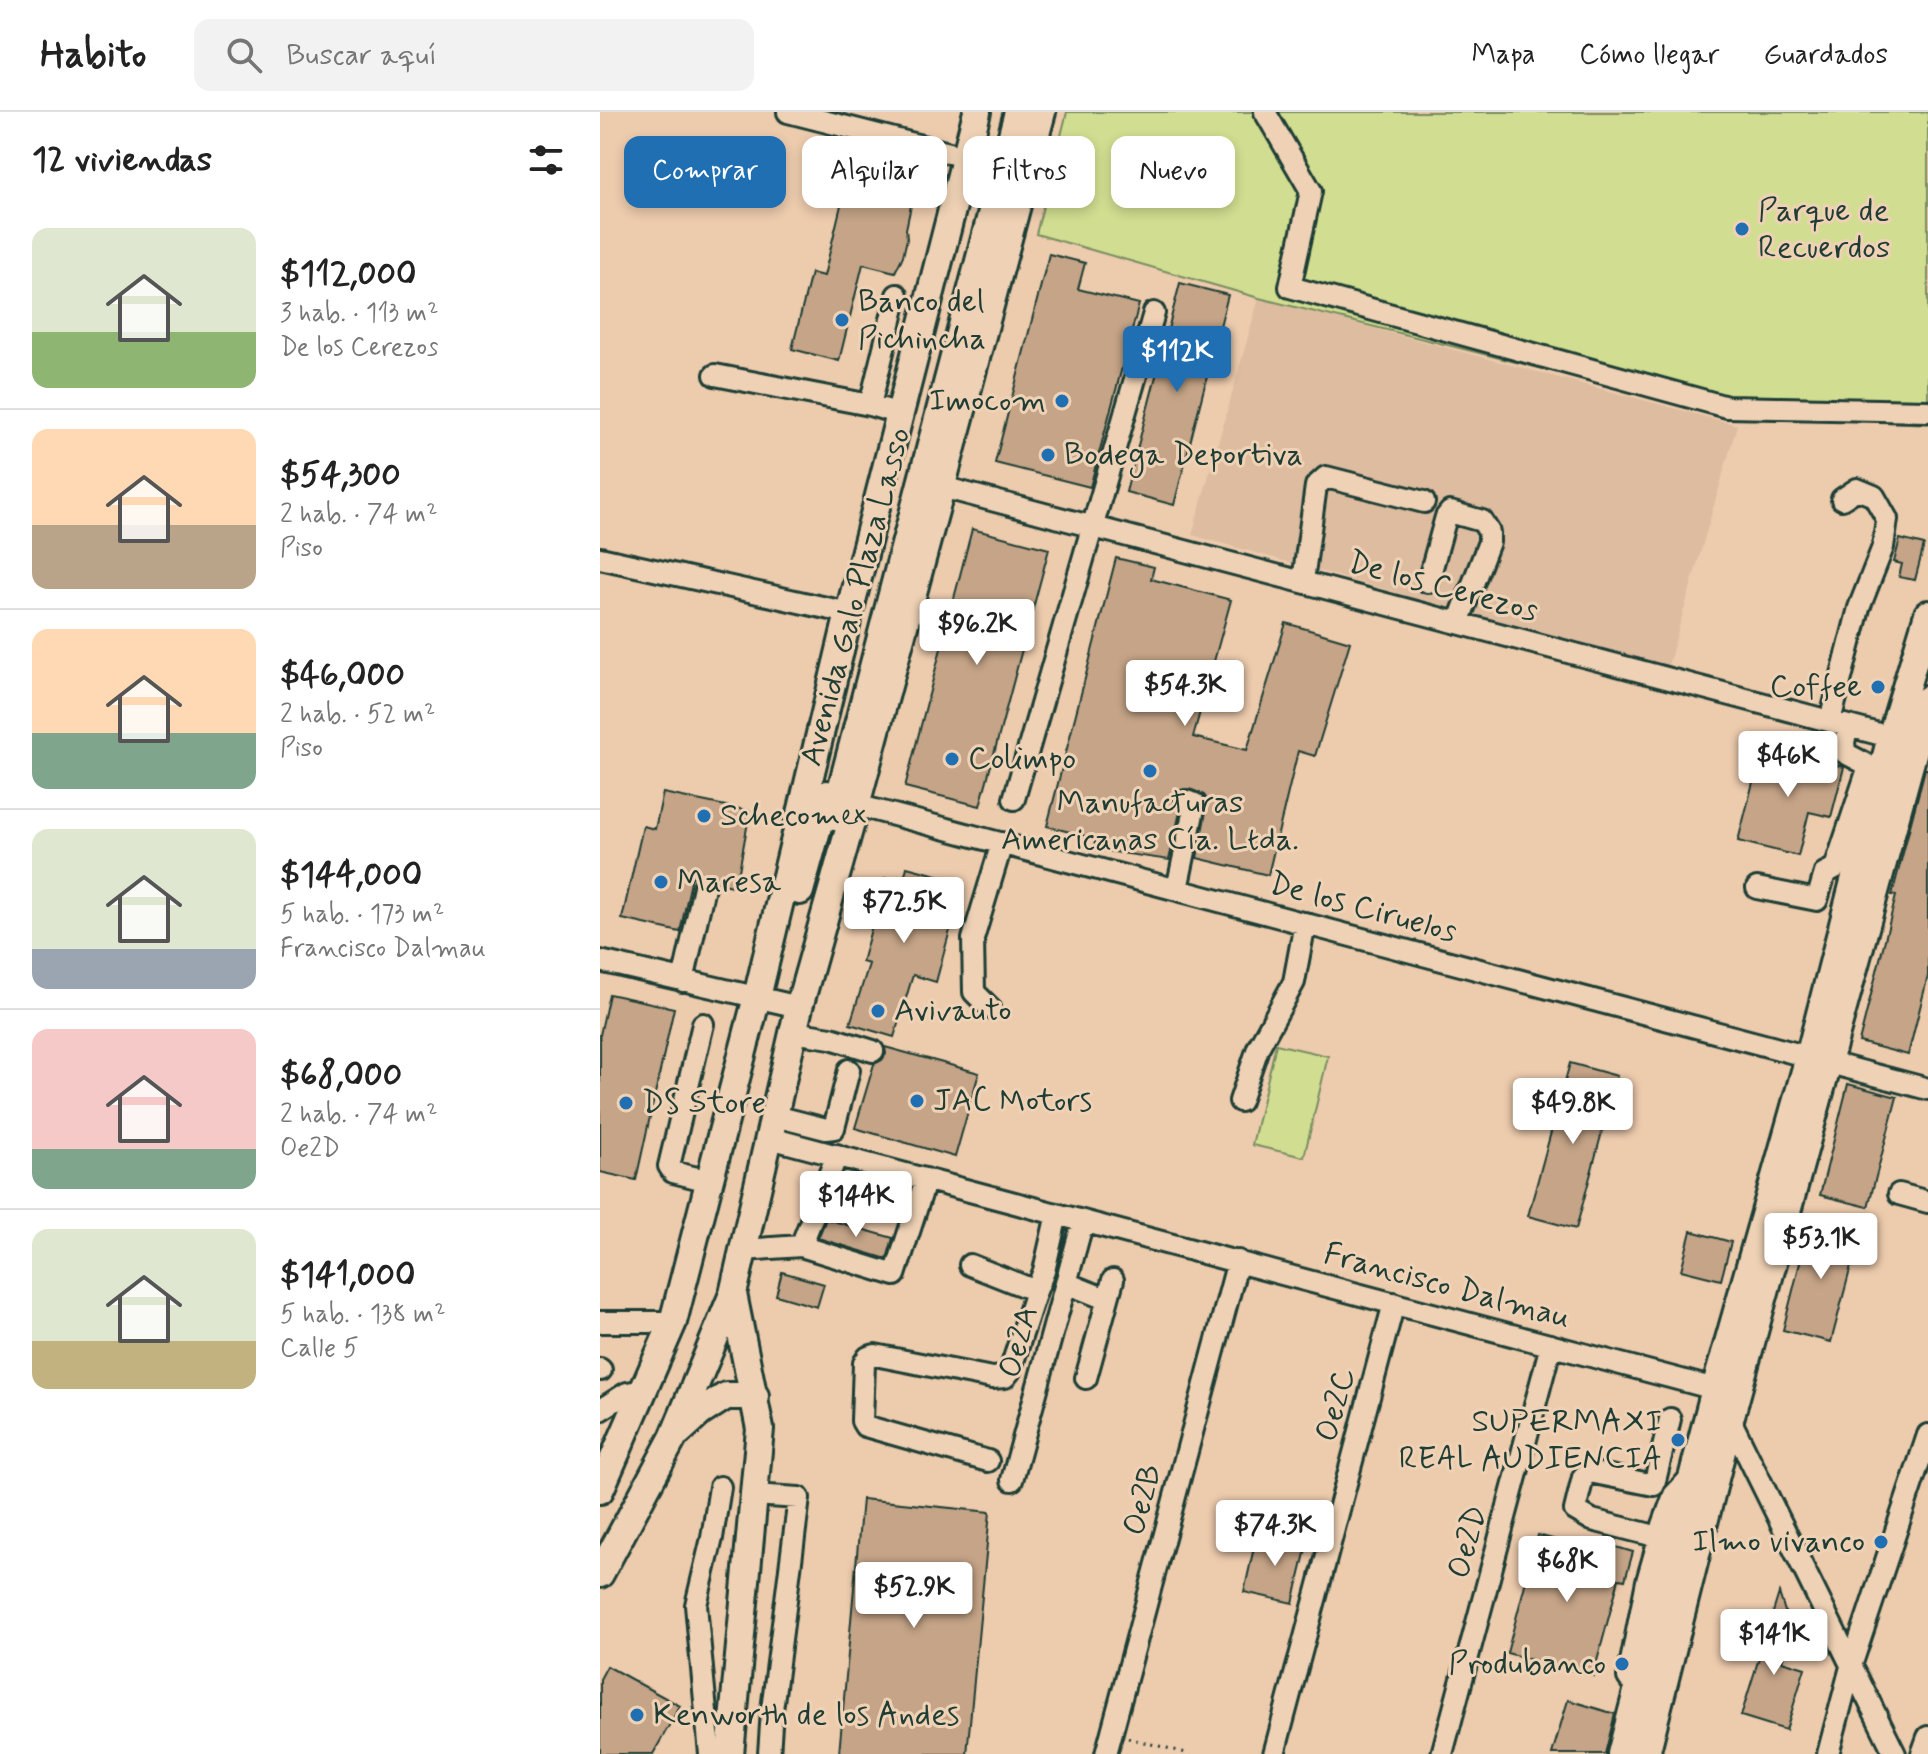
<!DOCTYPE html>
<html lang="es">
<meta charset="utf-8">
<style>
:root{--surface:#fff;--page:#f2f2f2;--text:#222;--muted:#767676;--line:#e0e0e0;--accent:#1f6fb2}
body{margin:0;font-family:Mynerve,sans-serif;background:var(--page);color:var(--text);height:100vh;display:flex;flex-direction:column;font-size:30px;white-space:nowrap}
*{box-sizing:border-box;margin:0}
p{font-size:26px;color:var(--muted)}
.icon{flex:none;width:44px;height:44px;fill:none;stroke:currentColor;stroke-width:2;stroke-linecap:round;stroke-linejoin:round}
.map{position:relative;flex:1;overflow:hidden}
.side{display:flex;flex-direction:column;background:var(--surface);width:600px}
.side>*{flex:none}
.guide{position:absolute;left:24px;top:24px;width:760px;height:72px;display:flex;gap:16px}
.price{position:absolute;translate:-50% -68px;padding:0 18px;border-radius:8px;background:#fff;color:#222;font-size:26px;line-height:52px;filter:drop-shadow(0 2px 4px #0008)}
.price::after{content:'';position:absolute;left:50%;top:48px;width:24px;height:18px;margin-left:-12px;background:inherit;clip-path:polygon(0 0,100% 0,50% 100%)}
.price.selected{background:var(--accent);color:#fff}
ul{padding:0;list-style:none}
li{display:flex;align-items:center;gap:24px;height:200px;padding:0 32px}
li+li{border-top:2px solid var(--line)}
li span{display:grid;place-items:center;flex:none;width:224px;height:160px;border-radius:16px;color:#555}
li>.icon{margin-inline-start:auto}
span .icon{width:96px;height:96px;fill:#fffc;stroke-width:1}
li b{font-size:34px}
h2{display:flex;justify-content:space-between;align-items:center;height:96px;padding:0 32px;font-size:34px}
.tag{padding:0 28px;border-radius:16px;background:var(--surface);box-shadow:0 4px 12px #0003;font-size:28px;line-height:72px}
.tag.selected{background:var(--accent);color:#fff}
header{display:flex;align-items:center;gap:48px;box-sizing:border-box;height:112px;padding:0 40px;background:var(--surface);border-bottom:2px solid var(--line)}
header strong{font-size:38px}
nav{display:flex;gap:44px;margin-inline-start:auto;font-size:28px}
.search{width:560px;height:72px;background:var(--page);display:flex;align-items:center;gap:20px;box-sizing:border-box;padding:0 28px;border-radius:16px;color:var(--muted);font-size:30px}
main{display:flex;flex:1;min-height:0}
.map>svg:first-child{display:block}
.built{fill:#ddbca0}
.green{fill:#d1dd90;stroke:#788d62;stroke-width:2}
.building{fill:#c5a487;stroke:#1f3d34;stroke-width:2}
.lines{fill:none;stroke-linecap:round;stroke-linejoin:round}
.minor-casing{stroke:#1f3d34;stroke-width:26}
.major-casing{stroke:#1f3d34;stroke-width:32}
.path{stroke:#1f3d34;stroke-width:3;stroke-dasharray:2 6;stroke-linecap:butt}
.minor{stroke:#efd2b5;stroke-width:20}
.major{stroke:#efd2b5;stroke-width:26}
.poi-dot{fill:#1f6fb2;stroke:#efd2b5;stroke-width:3}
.labels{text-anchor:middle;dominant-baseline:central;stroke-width:6;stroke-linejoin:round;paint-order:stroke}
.poi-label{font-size:32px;fill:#1f3d34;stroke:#efd2b5;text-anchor:start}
.street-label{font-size:32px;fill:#1f3d34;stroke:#efd2b5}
</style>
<header>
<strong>Habito</strong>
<div class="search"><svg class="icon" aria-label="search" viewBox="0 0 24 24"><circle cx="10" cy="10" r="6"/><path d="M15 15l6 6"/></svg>Buscar aquí</div>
<nav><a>Mapa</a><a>Cómo llegar</a><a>Guardados</a></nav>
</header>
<main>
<section class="side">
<h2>12 viviendas<svg class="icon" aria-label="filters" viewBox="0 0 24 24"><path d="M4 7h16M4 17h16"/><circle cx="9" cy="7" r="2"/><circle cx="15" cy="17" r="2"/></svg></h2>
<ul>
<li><span style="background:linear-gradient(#dfe7d0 65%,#8fb573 0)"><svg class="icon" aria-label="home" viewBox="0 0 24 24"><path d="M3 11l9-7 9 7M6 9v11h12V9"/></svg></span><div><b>$112,000</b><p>3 hab. · 113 m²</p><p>De los Cerezos</p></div></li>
<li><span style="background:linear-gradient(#ffd9b3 60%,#b9a48a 0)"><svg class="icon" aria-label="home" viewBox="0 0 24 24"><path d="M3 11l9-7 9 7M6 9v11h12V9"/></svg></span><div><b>$54,300</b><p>2 hab. · 74 m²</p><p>Piso</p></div></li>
<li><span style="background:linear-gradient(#ffd9b3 65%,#7fa58c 0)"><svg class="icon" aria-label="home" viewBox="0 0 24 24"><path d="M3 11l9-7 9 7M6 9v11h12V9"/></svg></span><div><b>$46,000</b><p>2 hab. · 52 m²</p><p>Piso</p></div></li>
<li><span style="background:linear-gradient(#dfe7d0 75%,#9aa5b1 0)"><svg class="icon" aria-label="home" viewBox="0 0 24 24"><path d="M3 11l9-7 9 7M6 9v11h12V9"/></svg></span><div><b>$144,000</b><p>5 hab. · 173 m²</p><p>Francisco Dalmau</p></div></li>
<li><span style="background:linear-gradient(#f6c9c9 75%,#7fa58c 0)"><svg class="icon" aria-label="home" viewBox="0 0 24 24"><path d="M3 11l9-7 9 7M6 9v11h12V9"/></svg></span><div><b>$68,000</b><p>2 hab. · 74 m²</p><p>Oe2D</p></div></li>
<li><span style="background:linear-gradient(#dfe7d0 70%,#c2b280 0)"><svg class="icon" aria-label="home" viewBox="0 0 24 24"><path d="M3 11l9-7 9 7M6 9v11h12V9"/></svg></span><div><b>$141,000</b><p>5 hab. · 138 m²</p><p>Calle 5</p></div></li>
</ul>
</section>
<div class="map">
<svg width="1328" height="1642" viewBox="0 0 1328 1642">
<rect width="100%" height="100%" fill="#edcbad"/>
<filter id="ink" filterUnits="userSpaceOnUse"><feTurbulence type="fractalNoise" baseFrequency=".0125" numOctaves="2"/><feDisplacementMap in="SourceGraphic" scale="16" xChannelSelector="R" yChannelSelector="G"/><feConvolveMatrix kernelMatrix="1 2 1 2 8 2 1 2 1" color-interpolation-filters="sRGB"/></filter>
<g filter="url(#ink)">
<!-- built -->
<path class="built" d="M 659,186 L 1137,313 L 1067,557 L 592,423 Z"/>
<!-- green -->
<path class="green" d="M 467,0 L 1328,0 L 1328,312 L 1124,302 L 659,186 L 436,122 Z
M 676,932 L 728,944 L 704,1045 L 652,1033 Z"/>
<!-- building -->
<path class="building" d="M 287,63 L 316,70 L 306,117 L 307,127 L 303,144 L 295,160 L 263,152 L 239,249 L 192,237 L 211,161 L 224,164 L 247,68 L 283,77 Z
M 449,142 L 485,151 L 478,177 L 539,192 L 490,375 L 395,351 Z
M 580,171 L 628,183 L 574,393 L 526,380 Z
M 372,417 L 449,437 L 380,694 L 305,675 Z
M 1300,427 L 1324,433 L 1315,468 L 1299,465 L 1302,452 L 1294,450 Z
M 516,446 L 554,455 L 551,467 L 631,488 L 593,625 L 647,638 L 686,511 L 750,530 L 715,644 L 698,639 L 668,763 L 597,746 L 608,689 L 604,683 L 590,677 L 578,679 L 574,686 L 574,692 L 580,700 L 569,748 L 493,737 L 496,727 L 447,714 Z
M 1162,635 L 1244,655 L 1231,705 L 1209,700 L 1198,744 L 1138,729 Z
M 1325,657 L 1328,657 L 1328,864 L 1308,943 L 1259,930 L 1296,784 L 1292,783 Z
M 63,681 L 150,699 L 136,775 L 116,770 L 106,762 L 92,765 L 80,820 L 22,807 L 43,714 L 55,717 Z
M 307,755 L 363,770 L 336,870 L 313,863 L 294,925 L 250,912 L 269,852 L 262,850 L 285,766 L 303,771 Z
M 9,882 L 74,896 L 36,1068 L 0,1060 L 0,923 Z
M 285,935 L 379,961 L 355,1045 L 255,1016 L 274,952 L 282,948 L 286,942 Z
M 970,951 L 1017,964 L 976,1117 L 928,1104 Z
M 1248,972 L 1297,985 L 1268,1095 L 1220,1083 Z
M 226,1107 L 293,1126 L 287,1147 L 218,1126 Z
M 1211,1107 L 1260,1120 L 1231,1230 L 1183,1218 Z
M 1091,1119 L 1131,1130 L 1121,1168 L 1081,1158 Z
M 182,1160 L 224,1172 L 217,1195 L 176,1183 Z
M 262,1387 L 390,1400 L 367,1642 L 239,1642 Z
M 657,1422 L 707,1433 L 693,1491 L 644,1480 Z
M 938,1423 L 1003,1441 L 1006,1432 L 1033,1440 L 1025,1468 L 1019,1467 L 993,1564 L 907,1541 Z
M 1179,1481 L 1191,1518 L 1182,1549 L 1205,1556 L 1186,1618 L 1141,1604 Z
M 7,1554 L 80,1594 L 53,1642 L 0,1642 L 0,1567 Z
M 968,1588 L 1015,1602 L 1005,1642 L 952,1642 Z"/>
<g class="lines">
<!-- minor casing -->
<g class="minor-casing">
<path id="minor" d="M 188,0 L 365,45
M 665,0 L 711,79 L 690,175 L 1127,295 L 1328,299
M 297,183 L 270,293 L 300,302
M 115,263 L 270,293
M 342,375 L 1305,629
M 0,446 L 249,501
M 703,469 L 716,374 L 726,365 L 824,390
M 828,470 L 846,405 L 850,400 L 882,409 L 889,420 L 889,430 L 858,511
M 1230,609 L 1259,496 L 1283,435 L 1287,407 L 1274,384 L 1257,377 L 1242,387
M 414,687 L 554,201
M 256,693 L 1209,945
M 1157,776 L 1217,788 L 1225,761 L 1235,756 L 1268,657 L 1266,652 L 1245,641 L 1244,629 L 1249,614
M 577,777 L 595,692 L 586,689
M 0,849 L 199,895
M 83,869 L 104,775
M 390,896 L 374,880 L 373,827 L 402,731
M 103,912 L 69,1054 L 73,1060 L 109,1069
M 193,920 L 231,926 L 273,939
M 1230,951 L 1328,977
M 640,989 L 658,936 L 694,870 L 705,811
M 175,1004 L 226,1017 L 234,1016 L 249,958
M 170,1026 L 1115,1277 L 1295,1642
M 1299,1082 L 1328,1090
M 201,1134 L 237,1043
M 143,1138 L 201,1134 L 295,1163 L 326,1067
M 370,1153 L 436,1179 L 444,1159 L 457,1102
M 466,1171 L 506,1187
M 0,1210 L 73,1210
M 0,1257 L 1,1258
M 486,1266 L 513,1168
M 0,1298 L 27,1281 L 44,1278
M 388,1349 L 265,1314 L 262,1309 L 264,1251 L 268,1245 L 275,1243 L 392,1266 L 405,1265 L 410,1259 L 436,1179
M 412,1368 L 483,1109
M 153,1383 L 199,1386 L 172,1598 L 169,1642
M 1059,1425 L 992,1408 L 975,1398 L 983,1365 L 990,1360 L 1054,1373 L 1070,1307
M 1037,1578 L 1028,1565 L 1047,1469 L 1063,1413 L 1074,1383 L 1093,1363
M 110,1642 L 96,1493 L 112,1426 L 120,1375
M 506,1642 L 638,1149
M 674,1642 L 794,1191
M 842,1642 L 951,1233
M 1228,1642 L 1252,1551 L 1328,1323
M 1322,1642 L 1328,1625"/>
</g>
<!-- major casing -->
<g class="major-casing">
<path id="major" d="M 234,705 L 418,0
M 200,779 L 227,682
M 79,1320 L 101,1300 L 126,1284 L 155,1284
M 0,1378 L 73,1210 L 157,885 L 249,501 L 377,0
M 0,1462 L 73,1326 L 133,1182 L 199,895 L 256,693 L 442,0
M 130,1642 L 160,1317 L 133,1182
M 1021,1642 L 1115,1277 L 1209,945 L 1291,625 L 1328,502
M 1046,1642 L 1130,1307 L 1328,587"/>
</g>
<!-- path -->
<path class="path" d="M 528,1626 L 590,1642"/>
<!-- minor -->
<use href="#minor" class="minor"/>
<!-- major -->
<use href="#major" class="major"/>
</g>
</g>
<!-- markers -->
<g class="poi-dot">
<circle cx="1142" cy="117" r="8"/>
<circle cx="242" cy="208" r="8"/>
<circle cx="462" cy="289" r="8"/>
<circle cx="448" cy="343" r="8"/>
<circle cx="1278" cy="575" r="8"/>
<circle cx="352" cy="647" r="8"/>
<circle cx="550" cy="659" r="8"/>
<circle cx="104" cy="704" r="8"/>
<circle cx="61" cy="770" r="8"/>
<circle cx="278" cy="899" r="8"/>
<circle cx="317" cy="989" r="8"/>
<circle cx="26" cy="991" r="8"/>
<circle cx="1078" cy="1328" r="8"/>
<circle cx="1281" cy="1430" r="8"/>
<circle cx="1022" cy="1552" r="8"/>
<circle cx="37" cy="1603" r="8"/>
</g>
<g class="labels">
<!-- poi labels -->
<g class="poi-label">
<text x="1158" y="99">Parque de<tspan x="1158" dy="37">Recuerdos</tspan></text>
<text x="258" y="190">Banco del<tspan x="258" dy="37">Pichincha</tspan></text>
<text x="446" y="289" text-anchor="end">Imocom</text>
<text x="464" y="343">Bodega Deportiva</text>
<text x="1262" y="575" text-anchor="end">Coffee</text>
<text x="368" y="647">Colimpo</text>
<text x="550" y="691" text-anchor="middle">Manufacturas<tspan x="550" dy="37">Americanas Cía. Ltda.</tspan></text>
<text x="120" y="704">Schecomex</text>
<text x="77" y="770">Maresa</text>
<text x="294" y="899">Avivauto</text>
<text x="333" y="989">JAC Motors</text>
<text x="42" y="991">DS Store</text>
<text x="1062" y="1310" text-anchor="end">SUPERMAXI<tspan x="1062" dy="37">REAL AUDIENCIA</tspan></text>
<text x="1265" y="1430" text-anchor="end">Ilmo vivanco</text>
<text x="1006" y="1552" text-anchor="end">Produbanco</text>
<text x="53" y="1603">Kenworth de los Andes</text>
</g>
<!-- street labels -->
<g class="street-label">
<text transform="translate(843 475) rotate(15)">De los Cerezos</text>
<text transform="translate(256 485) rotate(-75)">Avenida Galo Plaza Lasso</text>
<text transform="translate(763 796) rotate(15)">De los Ciruelos</text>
<text transform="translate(847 1174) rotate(15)">Francisco Dalmau</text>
<text transform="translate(419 1230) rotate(-75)">Oe2A</text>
<text transform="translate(736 1293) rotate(-75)">Oe2C</text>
<text transform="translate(543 1388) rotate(-75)">Oe2B</text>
<text transform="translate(868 1430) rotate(-75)">Oe2D</text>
</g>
</g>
</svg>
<b class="price selected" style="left:577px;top:282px">$112K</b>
<b class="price" style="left:377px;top:555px">$96.2K</b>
<b class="price" style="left:585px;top:616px">$54.3K</b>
<b class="price" style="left:1188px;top:687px">$46K</b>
<b class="price" style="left:304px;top:833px">$72.5K</b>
<b class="price" style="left:973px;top:1034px">$49.8K</b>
<b class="price" style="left:256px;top:1127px">$144K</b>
<b class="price" style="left:1221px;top:1169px">$53.1K</b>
<b class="price" style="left:675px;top:1456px">$74.3K</b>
<b class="price" style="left:967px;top:1492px">$68K</b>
<b class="price" style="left:314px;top:1518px">$52.9K</b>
<b class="price" style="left:1174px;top:1565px">$141K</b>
<div class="guide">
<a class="tag selected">Comprar</a>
<a class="tag">Alquilar</a>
<a class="tag">Filtros</a>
<a class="tag">Nuevo</a>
</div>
</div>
</main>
